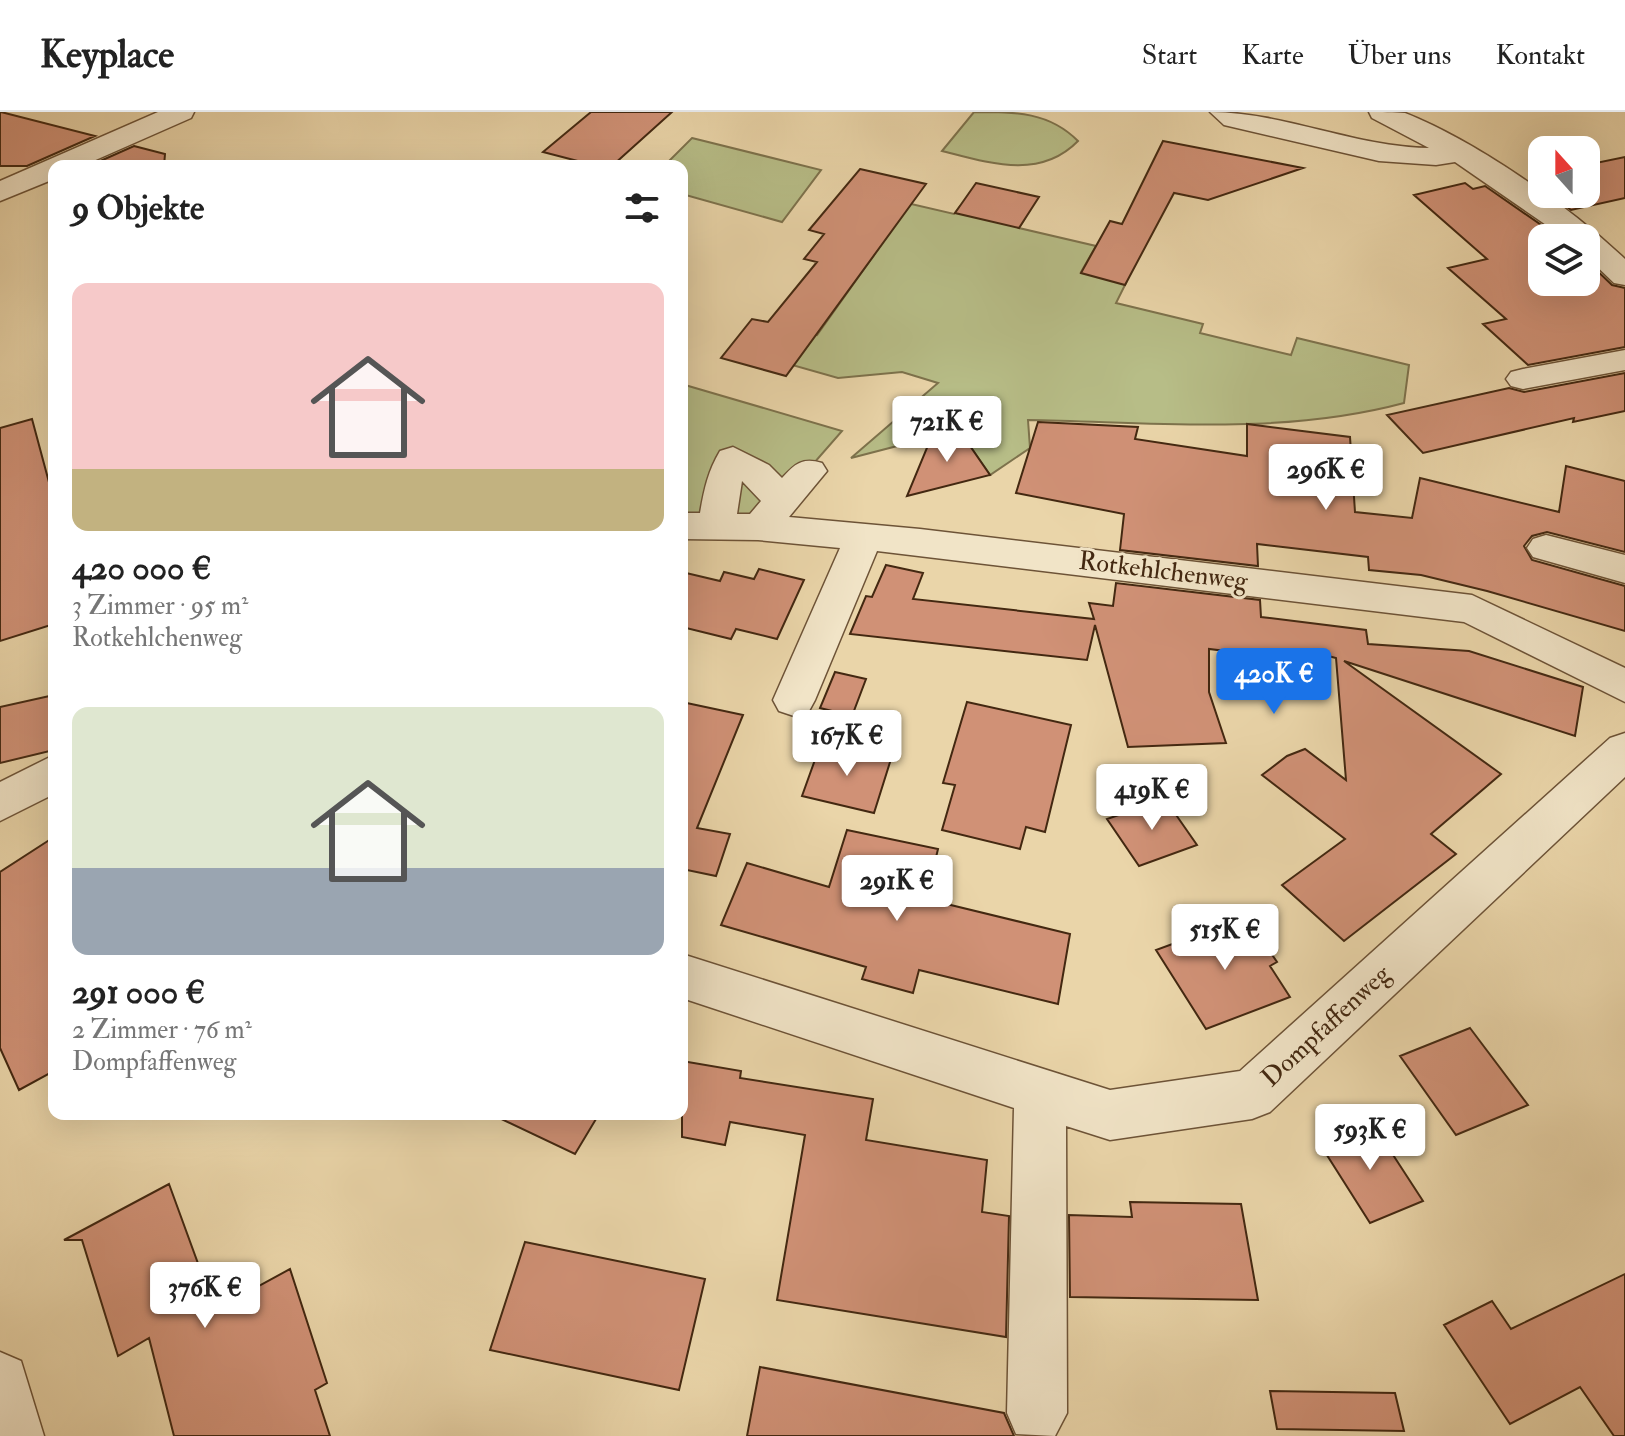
<!DOCTYPE html>
<html lang="de">
<meta charset="utf-8">
<style>
:root{--surface:#fff;--page:#f6f6f6;--text:#222;--muted:#767676;--line:#e0e0e0;--accent:#1a73e8}
body{margin:0;font-family:"IM FELL Double Pica",serif;background:var(--page);color:var(--text);height:100vh;display:flex;flex-direction:column;font-size:30px;white-space:nowrap}
*{box-sizing:border-box;margin:0}
p{font-size:26px;color:var(--muted)}
.icon{flex:none;width:44px;height:44px;fill:none;stroke:currentColor;stroke-width:2;stroke-linecap:round;stroke-linejoin:round}
.map{position:relative;flex:1;overflow:hidden}
.panel{position:absolute;left:48px;top:48px;width:640px;height:960px;display:flex;flex-direction:column;background:var(--surface);border-radius:16px;box-shadow:0 8px 32px #0002}
.panel>*{flex:none}
.needle{width:52px;rotate:339deg}
.fabs{position:absolute;left:1528px;top:24px;display:grid;gap:16px}
.fabs a{display:grid;place-items:center;width:72px;height:72px;border-radius:16px;background:var(--surface);box-shadow:0 8px 32px #0002;font-size:40px}
.price{position:absolute;translate:-50% -68px;padding:0 18px;border-radius:8px;background:#fff;color:#222;font-size:26px;line-height:52px;filter:drop-shadow(0 2px 4px #0008)}
.price::after{content:'';position:absolute;left:50%;top:48px;width:24px;height:18px;margin-left:-12px;background:inherit;clip-path:polygon(0 0,100% 0,50% 100%)}
.price.current{background:var(--accent);color:#fff}
ul{padding:0;list-style:none}
li{display:grid;align-content:center;gap:16px;height:424px;padding:0 24px}
li span{display:grid;place-items:center;height:248px;border-radius:16px;color:#555}
li>.icon{margin-inline-start:auto}
span .icon{width:144px;height:144px;fill:#fffc;stroke-width:1}
li b{font-size:34px}
h2{display:flex;justify-content:space-between;align-items:center;height:96px;padding:0 24px;font-size:34px}
header{display:flex;align-items:center;gap:48px;box-sizing:border-box;height:112px;padding:0 40px;background:var(--surface);border-bottom:2px solid var(--line)}
header strong{font-size:38px}
nav{display:flex;gap:44px;margin-inline-start:auto;font-size:28px}
.map>svg:first-child{display:block}
.green{fill:#b7bd87;stroke:#7d724c;stroke-width:2}
.building{fill:#d09176;stroke:#432811;stroke-width:2}
.lines{fill:none;stroke-linecap:round;stroke-linejoin:round}
.minor-casing{stroke:#6d5337;stroke-width:3}
.minor{fill:#f1e4c7;fill-rule:evenodd}
.labels{text-anchor:middle;dominant-baseline:central;stroke-width:6;stroke-linejoin:round;paint-order:stroke}
.street-label{font-size:26px;fill:#432811;stroke:#f1e4c7}
</style>
<header>
<strong>Keyplace</strong>
<nav><a>Start</a><a>Karte</a><a>Über uns</a><a>Kontakt</a></nav>
</header>
<div class="map">
<svg width="1625" height="1324" viewBox="0 0 1625 1324">
<rect width="100%" height="100%" fill="#ead5a9"/>
<filter id="stains"><feTurbulence type="fractalNoise" baseFrequency=".0025" numOctaves="4"/><feColorMatrix values="0 0 0 0 .2 0 0 0 0 .09 0 0 0 0 .02 0 0 0 .5 -.17"/></filter>
<radialGradient id="worn" r=".72"><stop offset=".6" stop-color="#630" stop-opacity="0"/><stop offset="1" stop-color="#630" stop-opacity=".3"/></radialGradient>
<!-- green -->
<path class="green" d="M 974,0 C 1017,0 1049,0 1078,29 C 1040,68 989,51 942,39 Z
M 692,26 L 821,58 L 782,110 L 682,82 L 682,54 L 664,54 Z
M 894,88 L 954,102 L 960,94 L 1024,108 L 1019,116 L 1096,134 L 1081,160 L 1126,171 L 1116,191 L 1203,212 L 1200,221 L 1291,243 L 1297,226 L 1409,253 L 1404,291 C 1281,324 1154,310 1028,308 L 1030,336 L 990,363 L 959,318 L 851,346 L 938,271 L 902,260 L 838,266 L 778,249 L 801,219 L 817,223 L 874,143 Z
M 685,273 L 842,319 L 758,415 L 682,414 L 682,277 Z"/>
<!-- building -->
<path class="building" d="M 0,0 L 1,0 L 95,24 L 27,54 L 0,54 Z
M 591,0 L 672,0 L 612,54 L 597,54 L 543,40 Z
M 1163,29 L 1303,56 L 1208,88 L 1174,81 L 1125,173 L 1081,161 L 1110,109 L 1122,112 Z
M 134,34 L 165,42 L 164,54 L 89,54 Z
M 1625,45 L 1625,86 L 1571,98 L 1550,82 L 1586,82 L 1586,53 Z
M 860,57 L 926,72 L 786,264 L 721,246 L 752,207 L 768,210 L 817,150 L 804,147 L 824,122 L 809,118 Z
M 976,71 L 1039,85 L 1019,116 L 955,101 Z
M 1465,71 L 1473,77 L 1485,74 L 1560,126 L 1542,126 L 1542,170 L 1586,170 L 1586,148 L 1612,173 L 1625,176 L 1625,235 L 1528,253 L 1483,212 L 1506,207 L 1448,156 L 1487,147 L 1414,83 Z
M 1625,261 L 1625,299 L 1573,310 L 1574,306 L 1423,341 L 1387,303 L 1509,276 L 1524,280 Z
M 32,307 L 54,389 L 54,512 L 0,529 L 0,316 Z
M 1038,310 L 1138,315 L 1135,327 L 1247,344 L 1247,312 L 1350,325 L 1355,400 L 1412,406 L 1420,366 L 1559,400 L 1566,354 L 1625,369 L 1625,440 L 1547,420 L 1532,424 L 1524,434 L 1532,448 L 1625,474 L 1625,519 L 1487,479 L 1421,463 L 1369,458 L 1368,445 L 1257,432 L 1258,454 L 1120,438 L 1124,402 L 1016,381 Z
M 959,318 L 990,363 L 907,384 L 931,326 Z
M 886,453 L 923,461 L 913,487 L 1094,507 L 1089,491 L 1113,494 L 1116,471 L 1260,488 L 1261,505 L 1366,518 L 1368,532 L 1469,539 L 1583,575 L 1575,624 L 1344,549 L 1501,662 L 1431,722 L 1456,742 L 1344,829 L 1282,773 L 1345,727 L 1262,663 L 1287,644 L 1305,637 L 1346,668 L 1336,546 L 1328,544 L 1324,551 L 1209,537 L 1209,580 L 1226,631 L 1128,635 L 1095,513 L 1087,548 L 850,522 L 866,484 L 872,485 Z
M 759,457 L 804,468 L 777,527 L 736,517 L 731,527 L 682,515 L 682,460 L 720,469 L 724,460 L 754,467 Z
M 835,560 L 866,567 L 852,604 L 820,596 Z
M 54,583 L 54,638 L 0,651 L 0,595 Z
M 682,590 L 743,603 L 697,716 L 730,722 L 716,764 L 682,757 Z
M 967,590 L 1071,613 L 1045,720 L 1026,715 L 1020,737 L 942,718 L 955,673 L 943,671 Z
M 821,631 L 891,647 L 874,701 L 802,684 Z
M 1165,687 L 1197,733 L 1139,754 L 1107,707 Z
M 847,718 L 938,737 L 926,787 L 1070,822 L 1058,892 L 919,858 L 913,881 L 862,867 L 866,855 L 721,813 L 747,751 L 829,775 Z
M 54,725 L 54,959 L 19,978 L 0,936 L 0,760 Z
M 1246,805 L 1277,850 L 1270,854 L 1290,885 L 1206,917 L 1156,838 Z
M 1470,916 L 1528,993 L 1456,1023 L 1400,944 Z
M 682,949 L 741,959 L 740,966 L 873,987 L 866,1028 L 987,1048 L 982,1100 L 1009,1104 L 1006,1225 L 777,1188 L 805,1023 L 730,1010 L 725,1033 L 682,1025 Z
M 491,1002 L 599,1002 L 575,1042 Z
M 1371,1009 L 1423,1089 L 1370,1111 L 1318,1029 Z
M 169,1072 L 215,1198 L 290,1157 L 327,1271 L 315,1278 L 330,1324 L 174,1324 L 149,1226 L 118,1244 L 82,1128 L 64,1128 Z
M 1130,1090 L 1241,1092 L 1258,1188 L 1070,1185 L 1069,1103 L 1132,1105 Z
M 525,1130 L 705,1167 L 679,1278 L 490,1238 Z
M 1625,1162 L 1625,1324 L 1614,1324 L 1580,1275 L 1510,1312 L 1444,1213 L 1492,1189 L 1511,1217 Z
M 760,1255 L 1004,1301 L 1014,1324 L 747,1324 Z
M 1270,1279 L 1395,1281 L 1404,1319 L 1277,1317 Z"/>
<g class="lines">
<!-- minor casing -->
<g class="minor-casing">
<path id="minor" d="M 158,0 L 194,0 L 191,6 L 82,54 L 54,54 L 54,67 L 0,89 L 0,69 Z
M 1210,0 C 1283,0 1354,35 1429,36 L 1372,6 L 1369,0 C 1380,0 1395,0 1405,1 C 1476,29 1570,95 1625,147 L 1625,173 L 1614,171 L 1586,144 L 1586,126 L 1565,126 L 1455,50 L 1436,53 L 1379,49 L 1224,13 Z
M 1625,238 L 1625,258 L 1523,277 L 1511,274 L 1506,267 L 1511,260 L 1523,257 Z
M 733,335 L 769,353 L 782,366 C 795,352 802,345 822,351 L 827,359 L 789,405 L 920,417 L 1472,483 L 1625,556 L 1625,590 L 1464,510 L 877,439 L 815,588 L 809,599 L 794,604 L 779,599 L 773,588 L 840,436 L 758,428 L 682,427 L 682,401 L 700,401 C 704,378 708,359 720,339 ZM 742,369 L 761,389 L 750,402 L 737,402 Z
M 1546,423 L 1625,443 L 1625,471 L 1533,445 L 1527,436 L 1533,427 Z
M 1625,621 L 1625,665 L 1270,1000 L 1252,1007 L 1110,1028 L 1066,1014 L 1067,1301 L 1055,1324 L 1016,1322 L 1007,1301 L 1014,996 L 682,886 L 682,842 L 1110,978 L 1240,959 L 1610,626 Z
M 54,643 L 54,682 L 0,709 L 0,670 Z
M 0,1240 L 21,1249 L 44,1324 L 0,1324 Z"/>
</g>
<!-- minor -->
<use href="#minor" class="minor"/>
</g>
<g class="labels">
<!-- street labels -->
<g class="street-label">
<text transform="translate(1163 459) rotate(7)">Rotkehlchenweg</text>
<text transform="translate(1326 914) rotate(-43)">Dompfaffenweg</text>
</g>
</g>
<rect width="100%" height="100%" filter="url(#stains)"/>
<rect width="100%" height="100%" fill="url(#worn)"/>
</svg>
<div class="fabs">
<a><svg class="needle" viewBox="-14 -14 28 28"><path d="M0-13l5 13h-10z" fill="#e53935"/><path d="M0 13l5-13h-10z" fill="#767676"/></svg></a>
<a><svg class="icon" aria-label="layers" viewBox="0 0 24 24"><path d="M12 4l9 5-9 5-9-5zM3 14l9 5 9-5"/></svg></a>
</div>
<b class="price" style="left:947px;top:352px">721K €</b>
<b class="price" style="left:1326px;top:400px">296K €</b>
<b class="price current" style="left:1274px;top:604px">420K €</b>
<b class="price" style="left:847px;top:666px">167K €</b>
<b class="price" style="left:1152px;top:720px">419K €</b>
<b class="price" style="left:897px;top:811px">291K €</b>
<b class="price" style="left:1225px;top:860px">515K €</b>
<b class="price" style="left:1370px;top:1060px">593K €</b>
<b class="price" style="left:205px;top:1218px">376K €</b>
<section class="panel">
<h2>9 Objekte<svg class="icon" aria-label="filters" viewBox="0 0 24 24"><path d="M4 7h16M4 17h16"/><circle cx="9" cy="7" r="2"/><circle cx="15" cy="17" r="2"/></svg></h2>
<ul>
<li><span style="background:linear-gradient(#f6c9c9 75%,#c2b280 0)"><svg class="icon" aria-label="home" viewBox="0 0 24 24"><path d="M3 11l9-7 9 7M6 9v11h12V9"/></svg></span><div><b>420 000 €</b><p>3 Zimmer · 95 m²</p><p>Rotkehlchenweg</p></div></li>
<li><span style="background:linear-gradient(#dfe7d0 65%,#9aa5b1 0)"><svg class="icon" aria-label="home" viewBox="0 0 24 24"><path d="M3 11l9-7 9 7M6 9v11h12V9"/></svg></span><div><b>291 000 €</b><p>2 Zimmer · 76 m²</p><p>Dompfaffenweg</p></div></li>
</ul>
</section>
</div>
